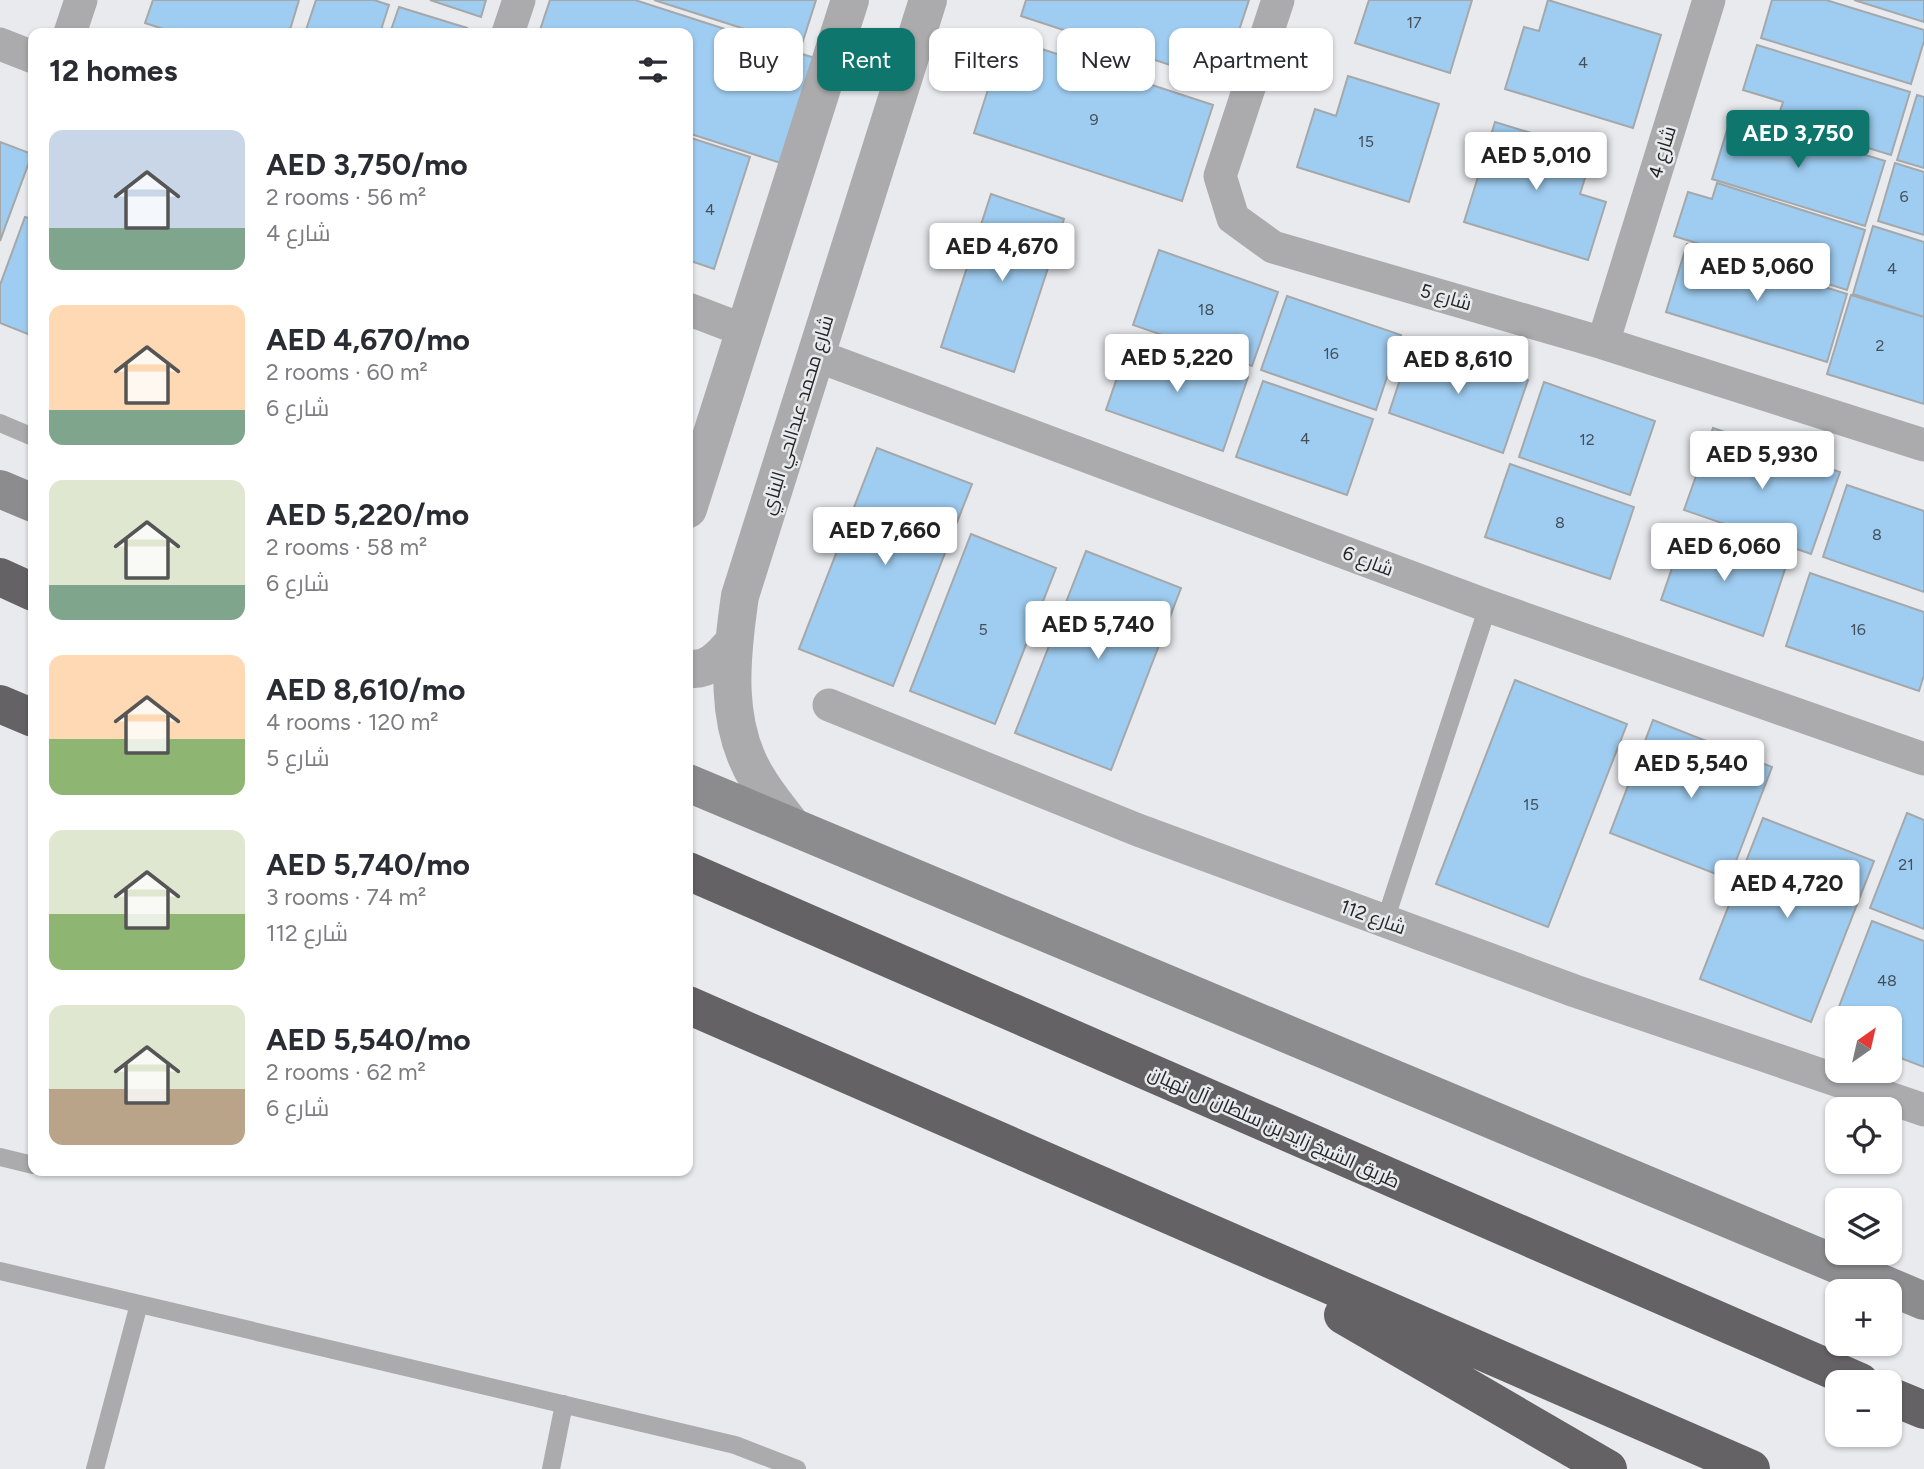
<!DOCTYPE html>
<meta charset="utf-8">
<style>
:root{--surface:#fff;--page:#f2f2f3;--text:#2b2b33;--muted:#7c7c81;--accent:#0f766e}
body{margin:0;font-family:Figtree,Cairo,sans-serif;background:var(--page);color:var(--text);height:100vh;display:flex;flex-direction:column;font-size:26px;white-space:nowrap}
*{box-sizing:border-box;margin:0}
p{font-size:23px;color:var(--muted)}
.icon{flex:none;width:38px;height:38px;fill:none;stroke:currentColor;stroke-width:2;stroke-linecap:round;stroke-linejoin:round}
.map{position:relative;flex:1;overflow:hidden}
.drawer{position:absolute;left:28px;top:28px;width:665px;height:1148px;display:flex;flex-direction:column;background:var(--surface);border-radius:14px;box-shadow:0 2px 5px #0004}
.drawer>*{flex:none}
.guide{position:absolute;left:714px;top:28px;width:665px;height:63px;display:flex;gap:14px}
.needle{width:46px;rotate:34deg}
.fabs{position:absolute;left:1825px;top:1006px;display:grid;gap:14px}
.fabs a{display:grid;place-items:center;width:77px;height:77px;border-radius:14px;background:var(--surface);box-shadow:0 2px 5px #0004;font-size:35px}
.price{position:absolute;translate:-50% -60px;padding:0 16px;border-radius:7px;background:#fff;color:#222;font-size:23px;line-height:46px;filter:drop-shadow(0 2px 4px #0008)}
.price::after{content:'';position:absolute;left:50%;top:42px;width:21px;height:16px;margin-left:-10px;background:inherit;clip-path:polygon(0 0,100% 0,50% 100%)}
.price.on{background:var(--accent);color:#fff}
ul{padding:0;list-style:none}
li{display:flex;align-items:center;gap:21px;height:175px;padding:0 21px}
li span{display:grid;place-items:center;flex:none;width:196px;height:140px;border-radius:14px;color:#555}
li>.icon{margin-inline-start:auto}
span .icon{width:84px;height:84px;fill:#fffc;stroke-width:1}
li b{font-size:30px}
h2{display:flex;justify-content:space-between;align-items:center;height:84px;padding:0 21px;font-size:30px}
.pill{padding:0 24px;border-radius:14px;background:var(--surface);box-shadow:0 2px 5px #0004;font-size:24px;line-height:63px}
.pill.on{background:var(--accent);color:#fff}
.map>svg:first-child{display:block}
.building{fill:#9fcdf1;stroke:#a5a8aa;stroke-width:2}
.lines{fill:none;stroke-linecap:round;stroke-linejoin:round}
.service{stroke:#abaaac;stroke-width:18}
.minor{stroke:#abaaac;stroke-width:33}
.tertiary{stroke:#abaaac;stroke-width:38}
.secondary{stroke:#8c8b8d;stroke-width:38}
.motorway{stroke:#646265;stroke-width:38}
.labels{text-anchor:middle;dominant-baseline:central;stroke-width:5;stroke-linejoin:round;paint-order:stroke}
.number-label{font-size:16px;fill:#434f59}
.street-label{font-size:19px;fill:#242526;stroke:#e9eaee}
</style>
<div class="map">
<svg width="1924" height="1469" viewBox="0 0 1924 1469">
<rect width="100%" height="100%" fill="#e9eaee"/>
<!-- building -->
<path class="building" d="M 153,0 L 299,0 L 289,33 L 176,33 L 145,23 Z
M 316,0 L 374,0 L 389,5 L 380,33 L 305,33 Z
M 430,0 L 486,0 L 481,17 Z
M 550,0 L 635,0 L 824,61 L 790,166 L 688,133 L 688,33 L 539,33 Z
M 654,0 L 816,0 L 801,47 Z
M 1026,0 L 1249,0 L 1222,82 L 1021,16 Z
M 1369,0 L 1472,0 L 1450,73 L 1355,43 Z
M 1548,0 L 1661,35 L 1633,128 L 1505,89 L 1524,27 L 1539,31 Z
M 1772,0 L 1826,0 L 1924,30 L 1924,41 L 1911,84 L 1761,38 Z
M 1854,0 L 1924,0 L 1924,22 Z
M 399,7 L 467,28 L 465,33 L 390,33 Z
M 1005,37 L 1213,105 L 1182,201 L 974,133 Z
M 1757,45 L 1910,92 L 1891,155 L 1777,120 L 1783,102 L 1743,90 Z
M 1348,76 L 1439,104 L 1409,202 L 1297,167 L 1315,109 L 1336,116 Z
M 1917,95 L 1924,97 L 1924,168 L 1897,160 Z
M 1732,114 L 1885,161 L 1865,226 L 1712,179 Z
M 1495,122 L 1593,152 L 1580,194 L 1606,202 L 1588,260 L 1464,222 Z
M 688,137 L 750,157 L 714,269 L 688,260 Z
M 0,142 L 32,154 L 0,241 Z
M 1895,163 L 1924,172 L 1924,235 L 1878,221 Z
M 1717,183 L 1865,230 L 1847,290 L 1674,236 L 1688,192 L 1712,199 Z
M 991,194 L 1064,219 L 1014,372 L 941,347 Z
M 25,217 L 33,219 L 33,336 L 0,323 L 0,285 Z
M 1873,226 L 1924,242 L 1924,317 L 1853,294 Z
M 1687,244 L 1847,294 L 1827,362 L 1666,312 Z
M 1159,250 L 1278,292 L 1252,366 L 1133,325 Z
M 1851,295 L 1924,317 L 1924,404 L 1827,374 Z
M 1287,296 L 1401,335 L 1376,410 L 1261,370 Z
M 1131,337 L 1248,377 L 1223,451 L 1106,410 Z
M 1413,340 L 1528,380 L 1503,453 L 1389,413 Z
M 1263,381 L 1373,419 L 1347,495 L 1236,457 Z
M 1544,382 L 1655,421 L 1630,495 L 1519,457 Z
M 1713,428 L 1840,472 L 1811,554 L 1684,510 Z
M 877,448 L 972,484 L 893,686 L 799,649 Z
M 1510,464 L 1634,507 L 1610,579 L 1485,537 Z
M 1847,485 L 1924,511 L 1924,592 L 1823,557 Z
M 1685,531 L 1786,566 L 1763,636 L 1661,600 Z
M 971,534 L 1056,568 L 995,724 L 910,691 Z
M 1086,551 L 1181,588 L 1111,770 L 1015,733 Z
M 1810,573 L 1924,612 L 1924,675 L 1919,691 L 1786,646 Z
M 1515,680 L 1627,724 L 1548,927 L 1436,884 Z
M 1653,720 L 1772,767 L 1729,879 L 1610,833 Z
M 1907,813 L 1924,820 L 1924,929 L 1870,908 Z
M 1763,818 L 1874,861 L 1811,1022 L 1700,979 Z
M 1872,921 L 1924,941 L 1924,1067 L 1890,1054 L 1890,1018 L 1838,1018 L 1838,1033 L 1830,1030 Z"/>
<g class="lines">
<!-- service -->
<path class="service" d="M 0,423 L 33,437
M 1385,921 L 1488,606
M 0,1157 L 33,1165
M 0,1271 L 735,1445 L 797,1469
M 95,1469 L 139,1304
M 551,1469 L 564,1404"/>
<!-- minor -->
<path class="minor" d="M 1278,0 L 1220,176 L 1233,218 L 1273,247 L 1603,343 L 1924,445
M 70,33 L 81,0
M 508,33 L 519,0
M 0,44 L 33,57
M 688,309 L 743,330
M 1603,343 L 1709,0
M 815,355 L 1488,606 L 1924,759
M 829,705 L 1138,830 L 1575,991 L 1924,1110"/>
<!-- tertiary -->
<path class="tertiary" d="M 688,509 L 850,0
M 688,668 C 707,673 722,656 733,643
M 791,825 C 780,810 768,796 759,781 C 723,726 731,657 740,596 L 928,0"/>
<!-- secondary -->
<path class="secondary" d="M 0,489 L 33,503
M 688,783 L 1924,1301"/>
<!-- motorway -->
<path class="motorway" d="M 0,577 L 33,592
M 0,704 L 33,718
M 688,871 L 1860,1382
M 688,1005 L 1751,1469
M 1343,1315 L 1608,1469
M 1890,1396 L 1924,1410"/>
</g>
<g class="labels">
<!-- number labels -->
<g class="number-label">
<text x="1414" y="22">17</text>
<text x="1583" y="62">4</text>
<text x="1094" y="119">9</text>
<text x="1366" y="141">15</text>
<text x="1904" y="196">6</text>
<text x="710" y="209">4</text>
<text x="1892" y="268">4</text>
<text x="1206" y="309">18</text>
<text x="1880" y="345">2</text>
<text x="1331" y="353">16</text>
<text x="1305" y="438">4</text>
<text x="1587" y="439">12</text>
<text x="1560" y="522">8</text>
<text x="1877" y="534">8</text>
<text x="983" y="629">5</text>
<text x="1858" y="629">16</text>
<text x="1531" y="804">15</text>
<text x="1906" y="864">21</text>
<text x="1887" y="980">48</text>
</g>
<!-- street labels -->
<g class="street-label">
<text transform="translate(1662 152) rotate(-73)">شارع 4</text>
<text transform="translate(1446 297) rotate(16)">شارع 5</text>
<text transform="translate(797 415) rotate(-73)">شارع محمد عبدالحي البناي</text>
<text transform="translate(1368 561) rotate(21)">شارع 6</text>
<text transform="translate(1373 917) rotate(20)">شارع 112</text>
<text transform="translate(1274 1127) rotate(24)">طريق الشيخ زايد بن سلطان آل نهيان</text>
</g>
</g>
</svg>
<div class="fabs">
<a><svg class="needle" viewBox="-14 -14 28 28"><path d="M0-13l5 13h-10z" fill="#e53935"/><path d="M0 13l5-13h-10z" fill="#7c7c81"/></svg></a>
<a><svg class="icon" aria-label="locate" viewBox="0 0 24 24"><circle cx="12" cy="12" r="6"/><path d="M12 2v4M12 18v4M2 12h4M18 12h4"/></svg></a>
<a><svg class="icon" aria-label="layers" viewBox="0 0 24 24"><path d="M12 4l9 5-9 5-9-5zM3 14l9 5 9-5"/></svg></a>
<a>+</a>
<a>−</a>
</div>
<b class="price on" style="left:1798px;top:170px">AED 3,750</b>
<b class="price" style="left:1536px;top:192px">AED 5,010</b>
<b class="price" style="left:1002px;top:283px">AED 4,670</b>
<b class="price" style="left:1757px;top:303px">AED 5,060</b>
<b class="price" style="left:1177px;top:394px">AED 5,220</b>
<b class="price" style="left:1458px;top:396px">AED 8,610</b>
<b class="price" style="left:1762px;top:491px">AED 5,930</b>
<b class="price" style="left:885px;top:567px">AED 7,660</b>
<b class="price" style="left:1724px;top:583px">AED 6,060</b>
<b class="price" style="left:1098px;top:661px">AED 5,740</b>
<b class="price" style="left:1691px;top:800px">AED 5,540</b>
<b class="price" style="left:1787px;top:920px">AED 4,720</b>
<div class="guide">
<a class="pill">Buy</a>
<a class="pill on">Rent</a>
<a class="pill">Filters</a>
<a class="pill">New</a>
<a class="pill">Apartment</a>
</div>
<section class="drawer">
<h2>12 homes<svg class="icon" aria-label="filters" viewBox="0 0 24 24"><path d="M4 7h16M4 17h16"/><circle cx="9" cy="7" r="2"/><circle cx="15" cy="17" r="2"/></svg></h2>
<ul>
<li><span style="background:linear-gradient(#c9d6e8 70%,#7fa58c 0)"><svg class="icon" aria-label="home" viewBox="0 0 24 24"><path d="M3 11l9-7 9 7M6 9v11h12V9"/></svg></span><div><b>AED 3,750/mo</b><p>2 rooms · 56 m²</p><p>شارع 4</p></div></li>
<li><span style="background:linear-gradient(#ffd9b3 75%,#7fa58c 0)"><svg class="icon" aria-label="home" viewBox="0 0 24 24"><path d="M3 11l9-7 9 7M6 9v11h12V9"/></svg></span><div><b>AED 4,670/mo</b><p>2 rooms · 60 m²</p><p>شارع 6</p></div></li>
<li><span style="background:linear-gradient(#dfe7d0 75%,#7fa58c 0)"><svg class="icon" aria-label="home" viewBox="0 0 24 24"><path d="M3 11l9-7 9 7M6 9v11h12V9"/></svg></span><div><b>AED 5,220/mo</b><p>2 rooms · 58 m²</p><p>شارع 6</p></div></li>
<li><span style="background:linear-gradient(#ffd9b3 60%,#8fb573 0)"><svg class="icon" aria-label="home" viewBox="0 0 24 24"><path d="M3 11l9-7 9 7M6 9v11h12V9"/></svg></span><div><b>AED 8,610/mo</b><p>4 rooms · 120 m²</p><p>شارع 5</p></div></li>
<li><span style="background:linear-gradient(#dfe7d0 60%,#8fb573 0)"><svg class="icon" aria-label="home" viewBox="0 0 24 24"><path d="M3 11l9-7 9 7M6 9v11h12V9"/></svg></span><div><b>AED 5,740/mo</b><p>3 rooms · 74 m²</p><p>شارع 112</p></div></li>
<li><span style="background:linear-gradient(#dfe7d0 60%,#b9a48a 0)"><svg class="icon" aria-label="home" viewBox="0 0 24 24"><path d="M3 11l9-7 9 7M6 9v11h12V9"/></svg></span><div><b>AED 5,540/mo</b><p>2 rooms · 62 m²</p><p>شارع 6</p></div></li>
</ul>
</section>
</div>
